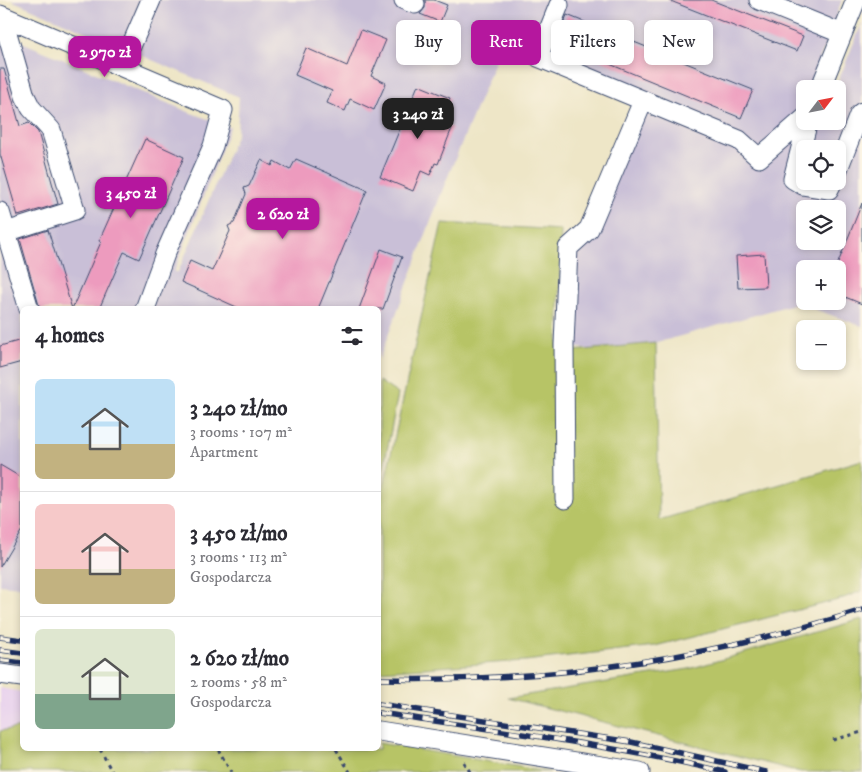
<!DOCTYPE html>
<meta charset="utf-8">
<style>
:root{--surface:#fff;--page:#f2f2f3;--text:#2b2b33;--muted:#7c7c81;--line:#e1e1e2;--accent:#b5179e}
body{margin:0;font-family:"IM FELL DW Pica",serif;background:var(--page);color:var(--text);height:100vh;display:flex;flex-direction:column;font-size:19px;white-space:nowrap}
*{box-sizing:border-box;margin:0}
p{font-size:16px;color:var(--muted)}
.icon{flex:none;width:28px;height:28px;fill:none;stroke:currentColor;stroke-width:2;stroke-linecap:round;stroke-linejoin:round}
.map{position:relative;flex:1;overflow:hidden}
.panel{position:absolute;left:20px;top:306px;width:361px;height:445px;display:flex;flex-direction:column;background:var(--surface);border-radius:8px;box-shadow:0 2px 8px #0003}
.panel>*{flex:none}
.banner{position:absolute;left:396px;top:20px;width:390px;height:45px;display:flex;gap:10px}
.needle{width:32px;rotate:58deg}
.controls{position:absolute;left:796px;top:80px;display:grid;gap:10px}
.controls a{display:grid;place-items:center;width:50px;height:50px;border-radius:8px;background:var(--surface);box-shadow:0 2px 8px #0003;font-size:25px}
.price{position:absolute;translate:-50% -42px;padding:0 11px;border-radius:10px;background:var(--accent);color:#fff;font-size:16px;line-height:32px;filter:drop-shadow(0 1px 2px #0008)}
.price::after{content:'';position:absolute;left:50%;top:30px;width:15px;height:11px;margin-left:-8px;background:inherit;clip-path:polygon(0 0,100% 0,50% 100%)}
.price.selected{background:#222;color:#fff}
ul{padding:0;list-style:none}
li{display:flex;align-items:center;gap:15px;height:125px;padding:0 15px}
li+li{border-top:1px solid var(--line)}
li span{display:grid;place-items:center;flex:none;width:140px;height:100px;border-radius:8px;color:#555}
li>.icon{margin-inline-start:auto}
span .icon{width:60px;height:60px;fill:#fffc;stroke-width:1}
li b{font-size:21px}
h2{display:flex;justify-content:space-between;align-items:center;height:60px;padding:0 15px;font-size:21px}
.tag{padding:0 18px;border-radius:8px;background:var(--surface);box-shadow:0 2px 8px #0003;font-size:18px;line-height:45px}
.tag.selected{background:var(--accent);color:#fff}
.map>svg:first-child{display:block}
.built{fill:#e8d2ee}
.industrial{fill:#c9bfd7;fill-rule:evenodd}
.green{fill:#b7c466;stroke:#697a62}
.building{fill:#ed9bbe}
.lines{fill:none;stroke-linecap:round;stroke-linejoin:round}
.minor-casing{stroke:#3b4a6e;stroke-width:21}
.path{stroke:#3b4a6e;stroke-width:3;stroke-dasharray:4 4;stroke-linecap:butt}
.minor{stroke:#fff;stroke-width:19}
.rail-casing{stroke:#1b2f5e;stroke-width:5.5}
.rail{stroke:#fcf5e5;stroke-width:4;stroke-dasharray:11;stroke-linecap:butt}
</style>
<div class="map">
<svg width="862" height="772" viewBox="0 0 862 772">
<rect width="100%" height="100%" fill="#fcf5e5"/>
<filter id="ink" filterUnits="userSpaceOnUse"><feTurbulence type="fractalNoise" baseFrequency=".02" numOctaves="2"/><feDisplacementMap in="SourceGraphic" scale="10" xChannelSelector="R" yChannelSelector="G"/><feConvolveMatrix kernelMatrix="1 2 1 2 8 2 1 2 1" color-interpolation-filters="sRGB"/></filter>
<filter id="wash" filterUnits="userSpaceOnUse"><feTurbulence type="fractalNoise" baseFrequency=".0096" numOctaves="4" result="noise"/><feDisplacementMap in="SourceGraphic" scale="20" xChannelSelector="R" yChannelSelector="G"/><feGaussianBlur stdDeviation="1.12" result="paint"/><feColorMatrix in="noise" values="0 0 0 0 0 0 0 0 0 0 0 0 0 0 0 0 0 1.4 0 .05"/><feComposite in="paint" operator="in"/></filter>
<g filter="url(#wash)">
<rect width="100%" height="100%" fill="#eee6c7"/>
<!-- built -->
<path class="built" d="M 0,688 L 22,692 L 22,727 L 0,731 Z"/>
<!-- industrial -->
<path class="industrial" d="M 11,0 L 842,0 L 808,89 L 805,89 L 805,96 L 795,122 L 798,131 L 816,138 L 823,121 L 838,121 L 838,89 L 835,89 L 862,23 L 862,326 L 797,303 L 656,343 L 588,349 L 564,345 L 568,248 L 589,229 L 643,101 L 538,57 L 504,40 L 444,186 L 379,360 L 379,309 L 22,309 L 22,587 L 0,585 L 0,33 L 191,113 L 230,127 L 174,272 L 178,272 L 237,134 L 239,97 ZM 805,149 L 838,149 L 838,181 L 805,181 ZM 805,209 L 838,209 L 838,241 L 805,241 ZM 805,269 L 838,269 L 838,301 L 805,301 Z"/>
<!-- green -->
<path class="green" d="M 442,223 L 561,230 L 558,347 L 573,351 L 656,343 L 659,520 L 862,460 L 862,591 L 838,600 L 655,646 L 525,661 L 379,671 L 379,508 Z
M 379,381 L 398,394 L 379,492 Z
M 862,619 L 862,772 L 801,772 L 508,698 L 689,669 Z
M 22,727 L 22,749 L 379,749 L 379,743 L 550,772 L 0,772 L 0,731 Z"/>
<g id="blocks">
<!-- building -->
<path class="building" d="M 425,0 L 434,0 L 447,5 L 440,22 L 420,14 L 425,8 Z
M 668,0 L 711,0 L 803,36 L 797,51 Z
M 567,15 L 753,90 L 741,118 L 556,42 Z
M 361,30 L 386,40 L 371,76 L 386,83 L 374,110 L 350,99 L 345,111 L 327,103 L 332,91 L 295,75 L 306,48 L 347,66 Z
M 0,69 L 4,69 L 20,126 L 29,123 L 38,132 L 58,204 L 18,216 L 0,154 Z
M 418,85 L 450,98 L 440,123 L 452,128 L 438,164 L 435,163 L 430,175 L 421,171 L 413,191 L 380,177 Z
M 145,139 L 184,157 L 139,259 L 124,252 L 99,309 L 72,309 L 101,242 L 99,241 Z
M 296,159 L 367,190 L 318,309 L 241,309 L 181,282 L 190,261 L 212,271 L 230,231 L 228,226 L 234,223 L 246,194 L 244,188 L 249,186 L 261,160 L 272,166 L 274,161 L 290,170 Z
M 862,203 L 862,304 L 838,294 L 838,263 Z
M 48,230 L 72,309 L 40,309 L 20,239 Z
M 381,249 L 402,257 L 383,309 L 359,309 Z
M 764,254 L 766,287 L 738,288 L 736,256 Z
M 22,340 L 22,362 L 0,368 L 0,346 Z
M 0,465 L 22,478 L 22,530 L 0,567 Z"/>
</g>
</g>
<g filter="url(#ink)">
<use href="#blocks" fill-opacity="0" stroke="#3b4a6e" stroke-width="1"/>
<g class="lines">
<!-- minor casing -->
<g class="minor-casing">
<path id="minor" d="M 404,0 L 415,4
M 759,0 L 838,32
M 559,5 L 538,57 L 739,140 L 759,158 L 805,118
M 0,15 L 223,110 L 213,146 L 165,254 L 145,309
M 122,67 L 151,0
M 820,89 L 856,0
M 808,121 L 793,179 L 803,185 L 829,189 L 833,181
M 838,169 L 859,115 L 862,112
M 0,212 L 6,232 L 75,210 L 51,130 L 31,108 L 25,96 L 7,33 L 9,19
M 6,232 L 29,309
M 565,499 L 564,345 L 568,248 L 589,229 L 643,101
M 0,674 L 22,677
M 379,731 L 640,772"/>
</g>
<!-- path -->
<path class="path" d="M 833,740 L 862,732
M 100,749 L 112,772
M 218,749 L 231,772
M 336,749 L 350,772
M 464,762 L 470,772"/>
<!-- minor -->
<use href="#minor" class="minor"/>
<!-- rail casing -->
<g class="rail-casing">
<path id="rail" d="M 0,637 L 22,640
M 0,650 L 22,653
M 0,660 L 22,663
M 379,679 C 542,683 706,659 862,610
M 379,704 L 631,742 L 766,772
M 379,713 C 495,730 611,745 725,772"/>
</g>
<!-- rail -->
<use href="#rail" class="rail"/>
</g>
</g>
</svg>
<div class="controls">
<a><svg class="needle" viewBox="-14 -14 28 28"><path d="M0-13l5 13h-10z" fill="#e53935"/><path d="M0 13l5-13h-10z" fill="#7c7c81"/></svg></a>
<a><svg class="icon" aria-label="locate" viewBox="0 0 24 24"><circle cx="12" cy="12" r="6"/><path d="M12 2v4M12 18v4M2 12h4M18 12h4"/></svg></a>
<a><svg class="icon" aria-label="layers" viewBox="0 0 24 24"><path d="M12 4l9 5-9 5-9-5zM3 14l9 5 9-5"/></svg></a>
<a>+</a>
<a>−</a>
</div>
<b class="price" style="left:105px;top:78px">2 970 zł</b>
<b class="price selected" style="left:418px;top:140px">3 240 zł</b>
<b class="price" style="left:131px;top:219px">3 450 zł</b>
<b class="price" style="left:283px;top:240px">2 620 zł</b>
<div class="banner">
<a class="tag">Buy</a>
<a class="tag selected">Rent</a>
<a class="tag">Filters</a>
<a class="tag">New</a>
</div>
<section class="panel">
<h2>4 homes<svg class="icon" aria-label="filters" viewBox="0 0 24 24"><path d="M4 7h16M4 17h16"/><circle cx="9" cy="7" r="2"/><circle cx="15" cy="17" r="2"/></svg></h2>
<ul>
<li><span style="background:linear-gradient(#bfe0f5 65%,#c2b280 0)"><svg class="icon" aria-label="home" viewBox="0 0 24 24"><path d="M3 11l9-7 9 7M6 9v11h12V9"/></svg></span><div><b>3 240 zł/mo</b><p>3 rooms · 107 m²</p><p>Apartment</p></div></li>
<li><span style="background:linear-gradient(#f6c9c9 65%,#c2b280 0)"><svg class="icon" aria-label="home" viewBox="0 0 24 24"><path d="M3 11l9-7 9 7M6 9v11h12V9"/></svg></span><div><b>3 450 zł/mo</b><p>3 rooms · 113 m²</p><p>Gospodarcza</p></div></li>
<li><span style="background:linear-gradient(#dfe7d0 65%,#7fa58c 0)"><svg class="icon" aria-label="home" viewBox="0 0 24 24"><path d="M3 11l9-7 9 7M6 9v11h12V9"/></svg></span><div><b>2 620 zł/mo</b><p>2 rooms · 58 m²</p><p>Gospodarcza</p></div></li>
</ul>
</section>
</div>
